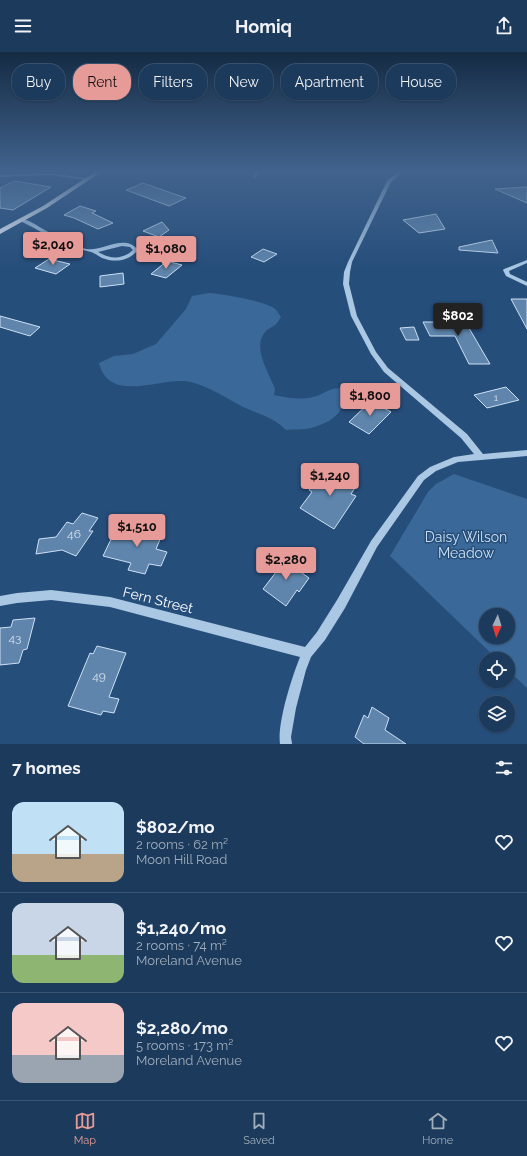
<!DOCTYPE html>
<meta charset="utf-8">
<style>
:root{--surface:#1c3a5c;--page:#254162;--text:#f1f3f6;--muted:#a0adbb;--line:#3a5472;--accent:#e69b98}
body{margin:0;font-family:Raleway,sans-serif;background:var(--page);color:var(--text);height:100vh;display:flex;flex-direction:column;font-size:15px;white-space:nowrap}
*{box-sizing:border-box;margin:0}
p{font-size:13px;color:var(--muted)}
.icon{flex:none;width:22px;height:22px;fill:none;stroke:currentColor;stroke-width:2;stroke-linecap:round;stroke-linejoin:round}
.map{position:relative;height:692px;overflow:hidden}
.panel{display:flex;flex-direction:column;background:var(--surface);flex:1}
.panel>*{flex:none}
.guide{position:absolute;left:12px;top:12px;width:503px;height:36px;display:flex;gap:8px}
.needle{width:26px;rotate:184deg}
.tools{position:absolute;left:479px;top:556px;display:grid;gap:8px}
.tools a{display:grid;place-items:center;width:36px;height:36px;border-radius:50%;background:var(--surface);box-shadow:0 1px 3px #0004,0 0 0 1px var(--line);font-size:20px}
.price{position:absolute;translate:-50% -34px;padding:0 9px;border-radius:4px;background:var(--accent);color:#111;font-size:13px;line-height:26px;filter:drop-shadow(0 1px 2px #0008)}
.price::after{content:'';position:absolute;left:50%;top:24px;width:12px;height:9px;margin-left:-6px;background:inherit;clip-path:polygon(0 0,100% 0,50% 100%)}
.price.active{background:#222;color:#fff}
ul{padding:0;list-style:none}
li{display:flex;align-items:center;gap:12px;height:100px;padding:0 12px}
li+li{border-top:1px solid var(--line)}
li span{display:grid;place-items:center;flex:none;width:112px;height:80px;border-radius:12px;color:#555}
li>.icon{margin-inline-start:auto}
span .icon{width:48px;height:48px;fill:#fffc;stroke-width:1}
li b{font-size:17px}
h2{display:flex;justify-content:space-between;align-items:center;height:48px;padding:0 12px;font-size:17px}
.pill{padding:0 14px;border-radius:16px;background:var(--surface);box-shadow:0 1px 3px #0004,0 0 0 1px var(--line);font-size:14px;line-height:36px}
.pill.active{background:var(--accent);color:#111}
header{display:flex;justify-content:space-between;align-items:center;height:52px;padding:0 12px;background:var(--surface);font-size:18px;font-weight:700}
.tabs{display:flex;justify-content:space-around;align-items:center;height:56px;border-top:1px solid var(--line);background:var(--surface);font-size:11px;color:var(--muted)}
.tabs a{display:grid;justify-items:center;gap:2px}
.tabs .active{color:var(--accent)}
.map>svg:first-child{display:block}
.green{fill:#3a6898;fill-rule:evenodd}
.building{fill:#5f85ac;stroke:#cde0f3}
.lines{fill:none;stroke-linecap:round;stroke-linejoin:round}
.minor{fill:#aac7e4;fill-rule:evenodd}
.major{fill:#eaf2fc;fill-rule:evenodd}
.labels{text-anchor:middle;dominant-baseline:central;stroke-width:3;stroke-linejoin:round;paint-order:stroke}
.number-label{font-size:10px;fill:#d7e0ea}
.near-number-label{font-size:12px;fill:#d7e0ea}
.near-park-label{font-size:14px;fill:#cde0f3;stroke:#264e7b}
.near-street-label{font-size:14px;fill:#fff;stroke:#264e7b}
</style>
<header><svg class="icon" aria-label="menu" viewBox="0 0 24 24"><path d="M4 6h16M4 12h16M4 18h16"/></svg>Homiq<svg class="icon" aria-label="share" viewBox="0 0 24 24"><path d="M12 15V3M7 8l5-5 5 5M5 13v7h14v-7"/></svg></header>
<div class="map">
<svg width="527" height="692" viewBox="0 0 527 692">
<rect width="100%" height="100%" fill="#264e7b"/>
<!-- green -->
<path class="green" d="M 209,241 C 223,242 265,249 275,257 C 277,258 279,263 281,265 C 274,277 272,273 265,280 C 252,296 269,321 275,337 L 274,343 C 287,346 300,348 313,345 C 325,342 329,335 343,336 C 349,359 331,371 311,376 C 303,378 294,377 286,378 C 274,366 259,362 243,355 C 226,346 210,335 191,330 C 163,323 110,354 99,311 L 114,304 L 133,302 L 156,292 L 186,257 L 192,244 Z
M 454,422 L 527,447 L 527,636 L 508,618 L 508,607 L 497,607 L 390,504 L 428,440 L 436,432 ZM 486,563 L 508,563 L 508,585 L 486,585 Z"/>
<!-- building -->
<path class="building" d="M 14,129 L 51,135 L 13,158 L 0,156 L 0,136 Z
M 143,131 L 160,137 L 186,146 L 169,154 L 126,138 Z
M 527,135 L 527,151 L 495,137 Z
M 80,154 L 96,159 L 92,161 L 113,171 L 98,177 L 74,166 L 64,163 Z
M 436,162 L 445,177 L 419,181 L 403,168 Z
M 162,170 L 169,178 L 159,185 L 143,179 Z
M 492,188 L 498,201 L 459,198 L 459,195 Z
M 263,197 L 277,202 L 264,210 L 251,205 Z
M 49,207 L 70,212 L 56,222 L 35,216 Z
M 167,209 L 182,213 L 166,226 L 151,222 Z
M 123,221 L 124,232 L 100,235 L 100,224 Z
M 511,247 L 527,247 L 527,277 Z
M 444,262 L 458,262 L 463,271 L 466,271 L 490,312 L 469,312 L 455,284 L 430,284 L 423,270 L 436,270 L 435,267 L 447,266 Z
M 0,264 L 40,275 L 30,284 L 0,275 Z
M 414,275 L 419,288 L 406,288 L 400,276 Z
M 506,335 L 519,348 L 487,356 L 474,343 Z
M 371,349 L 391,360 L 369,382 L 349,370 Z
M 327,414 L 358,431 L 351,442 L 356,444 L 334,477 L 300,456 L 312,440 L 309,438 Z
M 82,461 L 98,466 L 89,479 L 93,479 L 76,504 L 62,498 L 36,502 L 39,487 L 56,485 L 67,470 L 73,472 Z
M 125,474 L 147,479 L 148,475 L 164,478 L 156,497 L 167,500 L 161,514 L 149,512 L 145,522 L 128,518 L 131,511 L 103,504 L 113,483 L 120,484 Z
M 290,502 L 300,509 L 295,516 L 309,526 L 299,540 L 297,538 L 286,554 L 263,537 Z
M 35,566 L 27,597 L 23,598 L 19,611 L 0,613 L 0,576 L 11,575 L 13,568 Z
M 97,594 L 126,601 L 109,645 L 119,647 L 114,661 L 103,659 L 101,663 L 68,654 L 90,601 L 93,602 Z
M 372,655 L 389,666 L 385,678 L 406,692 L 364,692 L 355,685 L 364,663 L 368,666 Z"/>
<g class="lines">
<!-- minor -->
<path class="minor" d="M 255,120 L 259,120 L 255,126 L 253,126 Z
M 398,120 L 403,120 L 391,130 L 352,210 L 350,220 L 349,232 L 357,264 L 376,300 L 388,316 L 467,382 L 483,402 L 527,398 L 527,404 L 458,410 L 436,419 L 424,428 L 377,495 L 345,556 L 325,588 L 311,605 L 306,618 L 296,656 L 291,685 L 292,692 L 280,692 C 277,671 292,625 300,605 L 110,555 L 51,548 L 17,551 L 0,554 L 0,544 L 17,541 L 51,538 L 110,545 L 305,595 L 317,580 L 337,548 L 371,489 L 418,424 L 430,415 L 454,405 L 474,402 L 461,386 L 384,320 L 371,302 L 351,264 L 343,232 L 344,220 L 348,210 L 387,129 Z
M 49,121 L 91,127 L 89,128 L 49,123 L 0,125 L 0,123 Z
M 20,167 C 28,167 36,173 43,177 C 56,184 70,193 86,197 C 103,200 124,181 138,198 C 129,209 115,211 102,206 C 98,204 95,201 91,200 C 85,198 79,198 73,196 C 54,189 38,177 20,169 ZM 122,194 L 130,195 L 133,198 C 122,208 110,207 98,200 Z
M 527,208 L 527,211 L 509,219 L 510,222 L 527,230 L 527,234 L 506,224 L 503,218 L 504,217 Z"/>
<!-- major -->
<path class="major" d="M 95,120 L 101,120 L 47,156 L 0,182 L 0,177 L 43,154 Z"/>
</g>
<!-- sky -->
<linearGradient id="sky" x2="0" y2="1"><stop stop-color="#152b44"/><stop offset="0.55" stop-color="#41638d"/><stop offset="1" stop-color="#41638d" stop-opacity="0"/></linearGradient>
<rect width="527" height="217" fill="url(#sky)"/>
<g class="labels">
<!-- number labels -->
<g class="number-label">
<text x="496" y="345">1</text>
</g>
<!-- near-number labels -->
<g class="near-number-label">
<text x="74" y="482">46</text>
<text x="15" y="586">43</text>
<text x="99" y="624">49</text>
</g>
<!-- near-park labels -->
<g class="near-park-label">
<text x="466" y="485">Daisy Wilson<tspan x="466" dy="16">Meadow</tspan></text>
</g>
<!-- near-street labels -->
<g class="near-street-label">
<text transform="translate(158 548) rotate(14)">Fern Street</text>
</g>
</g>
</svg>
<div class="tools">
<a><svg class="needle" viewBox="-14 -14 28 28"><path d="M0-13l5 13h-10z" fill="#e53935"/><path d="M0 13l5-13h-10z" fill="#a0adbb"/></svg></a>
<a><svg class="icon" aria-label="locate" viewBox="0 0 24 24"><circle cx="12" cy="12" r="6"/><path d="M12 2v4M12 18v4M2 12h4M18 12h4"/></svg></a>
<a><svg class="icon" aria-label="layers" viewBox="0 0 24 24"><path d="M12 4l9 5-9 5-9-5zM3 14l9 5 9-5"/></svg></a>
</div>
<b class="price" style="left:53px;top:214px">$2,040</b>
<b class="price" style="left:166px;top:218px">$1,080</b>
<b class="price active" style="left:458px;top:285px">$802</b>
<b class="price" style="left:370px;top:365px">$1,800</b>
<b class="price" style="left:330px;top:445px">$1,240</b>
<b class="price" style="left:137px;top:496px">$1,510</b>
<b class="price" style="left:286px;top:529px">$2,280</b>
<div class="guide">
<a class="pill">Buy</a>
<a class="pill active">Rent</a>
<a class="pill">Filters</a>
<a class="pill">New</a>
<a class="pill">Apartment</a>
<a class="pill">House</a>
</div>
</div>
<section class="panel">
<h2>7 homes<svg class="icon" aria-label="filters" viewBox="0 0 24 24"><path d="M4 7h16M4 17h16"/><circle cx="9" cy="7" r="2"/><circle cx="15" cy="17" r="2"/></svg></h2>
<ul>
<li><span style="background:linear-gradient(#bfe0f5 65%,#b9a48a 0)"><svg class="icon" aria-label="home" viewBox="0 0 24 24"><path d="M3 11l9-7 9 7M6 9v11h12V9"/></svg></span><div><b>$802/mo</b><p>2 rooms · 62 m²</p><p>Moon Hill Road</p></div><svg class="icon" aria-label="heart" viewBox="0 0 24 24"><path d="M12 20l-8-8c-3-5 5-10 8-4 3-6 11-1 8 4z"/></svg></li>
<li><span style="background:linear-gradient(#c9d6e8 65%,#8fb573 0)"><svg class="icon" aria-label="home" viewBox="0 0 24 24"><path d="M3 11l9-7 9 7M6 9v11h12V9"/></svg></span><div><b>$1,240/mo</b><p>2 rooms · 74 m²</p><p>Moreland Avenue</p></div><svg class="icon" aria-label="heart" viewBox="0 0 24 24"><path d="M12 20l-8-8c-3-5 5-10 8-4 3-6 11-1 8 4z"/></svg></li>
<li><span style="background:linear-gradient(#f6c9c9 65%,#9aa5b1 0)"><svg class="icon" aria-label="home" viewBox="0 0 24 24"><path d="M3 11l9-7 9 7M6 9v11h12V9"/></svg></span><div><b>$2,280/mo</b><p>5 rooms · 173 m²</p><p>Moreland Avenue</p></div><svg class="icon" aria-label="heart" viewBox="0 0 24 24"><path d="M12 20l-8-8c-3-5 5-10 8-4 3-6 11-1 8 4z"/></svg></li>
</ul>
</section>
<nav class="tabs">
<a class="active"><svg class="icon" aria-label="map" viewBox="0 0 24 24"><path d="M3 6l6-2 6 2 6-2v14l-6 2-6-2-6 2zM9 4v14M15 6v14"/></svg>Map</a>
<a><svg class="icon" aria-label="saved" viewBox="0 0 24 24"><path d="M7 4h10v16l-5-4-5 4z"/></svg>Saved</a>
<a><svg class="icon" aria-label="home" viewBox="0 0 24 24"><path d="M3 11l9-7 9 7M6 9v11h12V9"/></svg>Home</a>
</nav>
